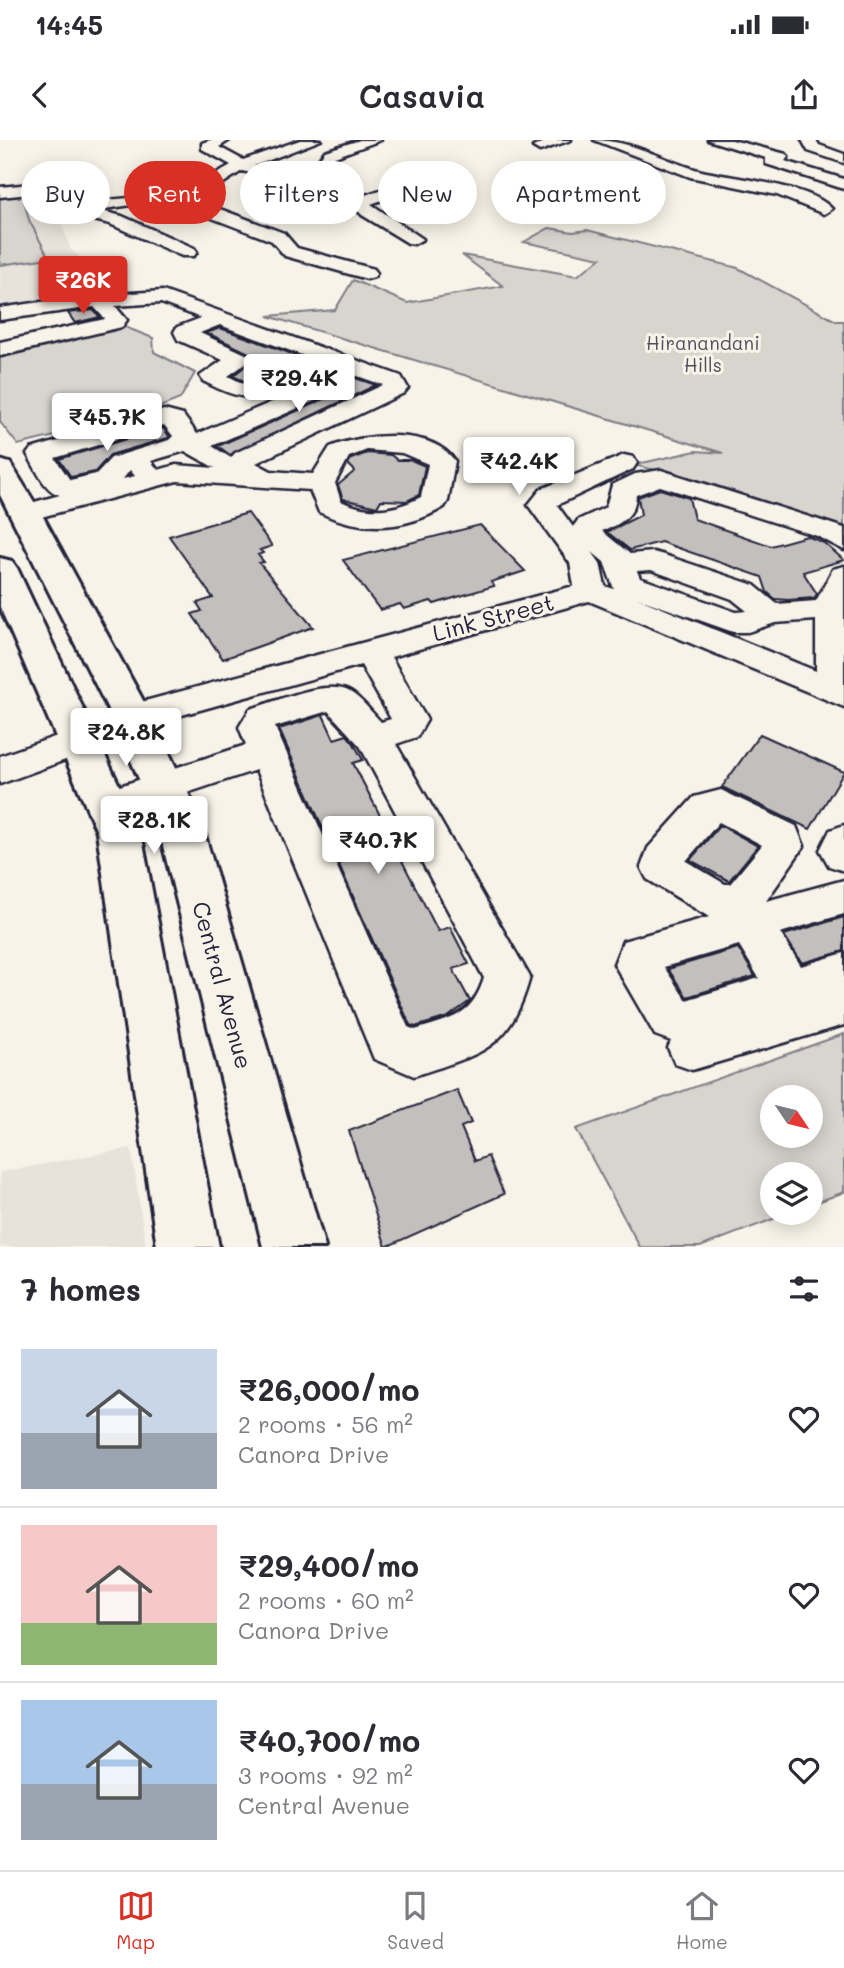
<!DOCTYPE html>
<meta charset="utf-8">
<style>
:root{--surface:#fff;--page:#f2f2f3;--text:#2b2b33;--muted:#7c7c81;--line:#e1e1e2;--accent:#d93025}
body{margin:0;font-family:Mali,sans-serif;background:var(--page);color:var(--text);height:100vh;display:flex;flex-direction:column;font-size:26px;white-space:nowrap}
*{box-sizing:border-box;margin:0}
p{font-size:23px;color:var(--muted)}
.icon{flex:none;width:38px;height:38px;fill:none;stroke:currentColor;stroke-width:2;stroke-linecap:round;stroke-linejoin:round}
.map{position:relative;height:1107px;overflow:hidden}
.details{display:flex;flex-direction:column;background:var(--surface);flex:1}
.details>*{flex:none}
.hud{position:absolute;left:21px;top:21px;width:803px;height:63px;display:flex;gap:14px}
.needle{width:46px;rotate:125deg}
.tools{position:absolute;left:760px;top:945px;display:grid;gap:14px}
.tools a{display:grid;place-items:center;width:63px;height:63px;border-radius:50%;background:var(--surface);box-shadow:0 4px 18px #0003;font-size:35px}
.price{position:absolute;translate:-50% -60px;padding:0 16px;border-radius:7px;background:#fff;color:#222;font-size:23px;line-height:46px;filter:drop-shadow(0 2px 4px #0008)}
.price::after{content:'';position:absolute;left:50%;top:42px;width:21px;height:16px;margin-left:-10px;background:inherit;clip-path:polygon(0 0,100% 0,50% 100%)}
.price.current{background:var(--accent);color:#fff}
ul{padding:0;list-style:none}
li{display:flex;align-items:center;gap:21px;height:175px;padding:0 21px}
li+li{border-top:2px solid var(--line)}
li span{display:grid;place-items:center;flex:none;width:196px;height:140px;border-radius:0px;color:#555}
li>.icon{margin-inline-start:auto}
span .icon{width:84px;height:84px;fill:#fffc;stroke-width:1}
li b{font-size:30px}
h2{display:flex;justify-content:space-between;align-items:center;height:84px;padding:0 21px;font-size:30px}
.chip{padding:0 24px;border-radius:32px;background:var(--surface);box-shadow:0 4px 18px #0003;font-size:24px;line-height:63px}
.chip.current{background:var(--accent);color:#fff}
.status{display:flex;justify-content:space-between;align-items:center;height:49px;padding:0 35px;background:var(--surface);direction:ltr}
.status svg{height:19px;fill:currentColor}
header{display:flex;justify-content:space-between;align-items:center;height:91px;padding:0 21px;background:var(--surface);font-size:32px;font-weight:600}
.dock{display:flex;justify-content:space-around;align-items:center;height:98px;border-top:2px solid var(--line);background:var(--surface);font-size:19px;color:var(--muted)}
.dock a{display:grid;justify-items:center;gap:4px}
.dock .current{color:var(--accent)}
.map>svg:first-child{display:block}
.built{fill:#e7e3db}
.green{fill:#d8d5cf;stroke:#7d7c85;stroke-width:2;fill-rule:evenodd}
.building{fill:#c2bfbd;stroke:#22223b;stroke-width:2}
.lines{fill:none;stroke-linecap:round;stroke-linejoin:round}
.minor-casing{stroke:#22223b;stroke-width:5}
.major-casing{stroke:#22223b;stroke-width:6}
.minor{fill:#f7f3e8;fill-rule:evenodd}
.major{fill:#f7f3e8;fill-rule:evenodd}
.labels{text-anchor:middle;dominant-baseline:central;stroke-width:6;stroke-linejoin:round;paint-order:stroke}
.far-park-label{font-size:19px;fill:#504f60;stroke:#f7f3e8}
.street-label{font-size:23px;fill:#22223b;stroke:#f7f3e8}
</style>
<div class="status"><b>14:45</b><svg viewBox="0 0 49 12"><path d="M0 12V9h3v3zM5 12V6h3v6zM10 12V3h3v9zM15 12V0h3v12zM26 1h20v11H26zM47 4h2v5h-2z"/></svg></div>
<header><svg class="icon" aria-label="back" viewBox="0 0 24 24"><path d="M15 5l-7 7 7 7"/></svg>Casavia<svg class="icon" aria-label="share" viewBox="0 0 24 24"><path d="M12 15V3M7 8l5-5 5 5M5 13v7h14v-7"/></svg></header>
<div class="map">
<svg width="844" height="1107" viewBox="0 0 844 1107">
<rect width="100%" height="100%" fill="#f7f3e8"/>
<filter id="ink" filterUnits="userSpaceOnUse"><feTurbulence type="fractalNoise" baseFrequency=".0143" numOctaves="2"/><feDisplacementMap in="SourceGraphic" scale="14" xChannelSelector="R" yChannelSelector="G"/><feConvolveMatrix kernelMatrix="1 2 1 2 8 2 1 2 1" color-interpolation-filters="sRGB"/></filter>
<g filter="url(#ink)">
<!-- built -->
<path class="built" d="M 48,45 L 71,110 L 117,147 L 0,168 L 0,50 Z
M 131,1008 L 146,1107 L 0,1107 L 0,1032 Z"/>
<!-- green -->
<path class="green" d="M 22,52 L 29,80 L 49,118 L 0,125 L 0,55 Z
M 549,88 L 573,92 L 587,90 L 738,128 L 836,181 L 844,181 L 844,387 L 692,338 L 633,325 L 696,311 L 723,313 L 268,176 L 335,170 L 353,140 L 407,163 L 503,146 L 462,115 L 577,136 L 601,118 L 524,102 Z
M 117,184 L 153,198 L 154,212 L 195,233 L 180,259 L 137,276 L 18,305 L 0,282 L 0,218 L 75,200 Z
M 844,894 L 844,1052 L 810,1065 L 810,1034 L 772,1034 L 772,1073 L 789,1073 L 700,1107 L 640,1107 L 576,989 ZM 772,957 L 810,957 L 810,996 L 772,996 Z"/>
<!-- building -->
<path class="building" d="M 93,170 L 100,177 L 75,183 L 68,173 Z
M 220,188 L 287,212 L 301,219 L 244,241 L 233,236 L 253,219 L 249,213 L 207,193 Z
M 346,235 L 376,245 L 230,315 L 218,306 L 331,256 L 339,246 L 334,241 Z
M 299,242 L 302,246 L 267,261 L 260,257 Z
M 163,288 L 169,296 L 168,298 L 110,315 L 95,332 L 71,337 L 59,319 Z
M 367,313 L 391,315 L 397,320 L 411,320 L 425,326 L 419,355 L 407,361 L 381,360 L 377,367 L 343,359 L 338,345 L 355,331 L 348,324 L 351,319 Z
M 660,349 L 689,358 L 694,379 L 771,406 L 807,396 L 824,403 L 844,420 L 803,432 L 817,454 L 814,458 L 788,460 L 775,459 L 767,452 L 762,437 L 661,402 L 630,410 L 607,392 L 641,375 L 638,357 Z
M 248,373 L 272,406 L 260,410 L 263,413 L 258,415 L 264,422 L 259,423 L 313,487 L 223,519 L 192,474 L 202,471 L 197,463 L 213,458 L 169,396 Z
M 480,385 L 525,431 L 491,442 L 494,446 L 434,464 L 431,461 L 404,469 L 400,464 L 380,470 L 343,420 Z
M 323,575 L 334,599 L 347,595 L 353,602 L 363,620 L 353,623 L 385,685 L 395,682 L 411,714 L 400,717 L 438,791 L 450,787 L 469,824 L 453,829 L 470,861 L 448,877 L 415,887 L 410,885 L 279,589 Z
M 760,594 L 844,632 L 810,689 L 722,647 Z
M 720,685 L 758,706 L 729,741 L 690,720 Z
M 844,777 L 844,811 L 802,823 L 784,795 Z
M 738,808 L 755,836 L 687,857 L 668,829 Z
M 457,950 L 471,983 L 461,987 L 475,1021 L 488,1016 L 504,1054 L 386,1107 L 349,991 Z"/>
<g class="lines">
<!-- minor casing -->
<g class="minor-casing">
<path id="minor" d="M 210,0 L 230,0 L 219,7 L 243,20 L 300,0 L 321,0 L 254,26 L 353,48 L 362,56 L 398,44 L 410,44 L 410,50 L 371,64 L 423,99 L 414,104 L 408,103 L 362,75 L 342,55 L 242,31 L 219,46 L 185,56 L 284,93 L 297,108 L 374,129 L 377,133 L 374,137 L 367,139 L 285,116 L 272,101 L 165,60 L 98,70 L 122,76 L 194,108 L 197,112 L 194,116 L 182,116 L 110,84 L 82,77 L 81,71 L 66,66 L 60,51 L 0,57 L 0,47 L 62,41 L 73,44 L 82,61 C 133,60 188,52 231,25 L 202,9 L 202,3 Z
M 360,0 L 381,0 L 335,17 L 331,22 L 321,22 L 319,19 L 325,11 Z
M 549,0 L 571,0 L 540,11 L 533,7 Z
M 594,0 C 631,0 663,20 698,30 C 731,39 810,44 832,69 L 824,74 L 777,55 L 690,37 Z
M 708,0 L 732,0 L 786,14 L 788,17 L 785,21 L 844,39 L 844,49 L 766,24 L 766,18 Z
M 802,0 L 816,0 L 819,5 L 844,14 L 844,23 L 808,11 Z
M 163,151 L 401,236 L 408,248 L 404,253 L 256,323 L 271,331 L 313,334 L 330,307 C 363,294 431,286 455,321 L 448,361 L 444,367 C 404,391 360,392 319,372 L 310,350 L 177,341 L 26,381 L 16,379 L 12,373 L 16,367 L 60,355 C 44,351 36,328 27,314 L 31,309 L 164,270 L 183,275 L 197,294 L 307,247 L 301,241 L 303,237 C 254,257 253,267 203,241 L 200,236 L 223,220 L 178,200 L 174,192 L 177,187 L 201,178 L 161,163 L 115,166 L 127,180 L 122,187 L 0,216 L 0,202 L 105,179 L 94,167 L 0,180 L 0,168 L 82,156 ZM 220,185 L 310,218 L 244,244 L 228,236 L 251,220 L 248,215 L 200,193 ZM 346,232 L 383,245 L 235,313 L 231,318 L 212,306 L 330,254 L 336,246 L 329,240 ZM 164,285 L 173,296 L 169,300 L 111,318 L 96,334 L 70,340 L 55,318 ZM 367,310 L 402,313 L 428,324 L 421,357 C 395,371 368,374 341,361 L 335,343 L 349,317 ZM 185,311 L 215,328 L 176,325 L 158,330 L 151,321 ZM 130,330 L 135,336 L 123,339 Z
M 624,315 L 633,317 L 637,323 L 633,329 L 557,365 L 573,387 L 578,380 L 606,367 L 612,345 L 635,334 L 661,330 L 844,388 L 844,410 L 817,396 L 660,346 L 636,355 C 635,376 621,384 602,391 L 630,414 L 653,412 L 664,415 L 754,445 L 777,464 L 816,461 L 833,429 L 844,426 L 844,567 L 589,461 L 391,517 L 427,580 L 417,597 L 396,604 L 530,837 C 509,912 481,913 414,936 L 374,919 L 256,630 L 106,680 L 92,675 L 86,665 L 92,655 L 246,605 L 239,587 L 250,569 C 275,562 327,538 350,552 C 361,558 372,573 381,582 L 391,579 L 361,525 L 132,589 L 119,586 L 114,577 L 119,568 L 574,446 L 570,423 L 528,365 L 541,349 ZM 592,412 L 604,422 L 614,449 L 605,446 L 600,423 ZM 651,430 L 732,459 L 747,471 L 736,472 L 640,438 L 637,431 ZM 637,458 L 733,492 L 748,492 L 775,483 L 816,480 L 816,531 ZM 328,571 L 360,606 L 484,838 C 472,877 450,879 415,890 L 408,887 L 275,587 Z
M 77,589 L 90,593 L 95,602 L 90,611 L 0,644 L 0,616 Z
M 721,650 L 796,686 L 804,706 L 766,761 L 844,740 L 844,774 L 780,793 L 801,826 L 844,813 L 844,885 L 692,930 L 675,924 L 668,908 L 671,901 L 655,895 L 614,824 L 623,801 L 709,777 L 647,739 L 641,727 L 648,708 L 694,657 ZM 719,682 L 762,705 L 730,744 L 725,744 L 686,721 ZM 739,805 L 759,838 L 686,860 L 664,827 Z
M 844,685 L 844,731 L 829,726 L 820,710 L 830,690 Z"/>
</g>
<!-- major casing -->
<g class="major-casing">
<path id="major" d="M 0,320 L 10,323 L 41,373 L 152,577 L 200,678 L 325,1107 L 263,1107 L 156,678 L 112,577 L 0,355 Z
M 0,418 L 12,421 L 17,428 L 141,692 L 219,1107 L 157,1107 L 97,692 L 0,467 Z"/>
</g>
<!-- minor -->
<use href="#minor" class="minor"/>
<!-- major -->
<use href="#major" class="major"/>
</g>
</g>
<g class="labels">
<!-- far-park labels -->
<g class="far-park-label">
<text x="703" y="202">Hiranandani<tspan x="703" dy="22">Hills</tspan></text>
</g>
<!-- street labels -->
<g class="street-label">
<text transform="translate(493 477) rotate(-15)">Link Street</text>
<text transform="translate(223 845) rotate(75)">Central Avenue</text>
</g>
</g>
</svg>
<div class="tools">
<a><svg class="needle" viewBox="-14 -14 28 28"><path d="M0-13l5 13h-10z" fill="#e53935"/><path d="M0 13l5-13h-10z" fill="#7c7c81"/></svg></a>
<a><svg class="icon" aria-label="layers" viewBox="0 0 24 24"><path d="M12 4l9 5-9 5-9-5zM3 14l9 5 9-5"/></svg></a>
</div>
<b class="price current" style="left:83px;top:176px">₹26K</b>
<b class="price" style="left:299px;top:274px">₹29.4K</b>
<b class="price" style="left:107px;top:313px">₹45.7K</b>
<b class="price" style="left:519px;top:357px">₹42.4K</b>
<b class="price" style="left:126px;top:628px">₹24.8K</b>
<b class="price" style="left:154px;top:716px">₹28.1K</b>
<b class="price" style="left:378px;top:736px">₹40.7K</b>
<div class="hud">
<a class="chip">Buy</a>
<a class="chip current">Rent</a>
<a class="chip">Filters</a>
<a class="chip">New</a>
<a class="chip">Apartment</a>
</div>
</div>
<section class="details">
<h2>7 homes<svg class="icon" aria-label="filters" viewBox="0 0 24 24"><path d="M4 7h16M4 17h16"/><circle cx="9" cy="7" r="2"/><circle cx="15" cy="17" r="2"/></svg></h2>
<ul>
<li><span style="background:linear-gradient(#c9d6e8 60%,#9aa5b1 0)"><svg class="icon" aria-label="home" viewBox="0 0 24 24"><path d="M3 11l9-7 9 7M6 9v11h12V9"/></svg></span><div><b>₹26,000/mo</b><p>2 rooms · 56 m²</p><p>Canora Drive</p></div><svg class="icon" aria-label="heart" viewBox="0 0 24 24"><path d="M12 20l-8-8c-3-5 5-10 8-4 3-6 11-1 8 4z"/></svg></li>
<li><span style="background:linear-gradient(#f6c9c9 70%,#8fb573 0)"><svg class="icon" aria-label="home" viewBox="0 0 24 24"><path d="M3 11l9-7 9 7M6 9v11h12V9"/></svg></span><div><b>₹29,400/mo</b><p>2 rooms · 60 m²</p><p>Canora Drive</p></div><svg class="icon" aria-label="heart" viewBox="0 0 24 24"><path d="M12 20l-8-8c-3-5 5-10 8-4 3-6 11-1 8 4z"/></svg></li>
<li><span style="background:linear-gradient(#a9c7e8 60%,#9aa5b1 0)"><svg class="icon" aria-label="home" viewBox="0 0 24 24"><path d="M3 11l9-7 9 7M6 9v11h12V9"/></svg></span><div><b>₹40,700/mo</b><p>3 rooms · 92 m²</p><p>Central Avenue</p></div><svg class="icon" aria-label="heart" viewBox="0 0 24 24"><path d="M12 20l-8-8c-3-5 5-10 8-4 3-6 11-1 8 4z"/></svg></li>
</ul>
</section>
<nav class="dock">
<a class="current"><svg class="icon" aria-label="map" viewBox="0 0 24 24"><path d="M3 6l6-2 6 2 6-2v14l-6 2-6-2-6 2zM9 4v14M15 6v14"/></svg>Map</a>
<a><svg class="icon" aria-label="saved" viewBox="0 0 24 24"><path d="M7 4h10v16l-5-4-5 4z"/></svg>Saved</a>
<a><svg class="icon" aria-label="home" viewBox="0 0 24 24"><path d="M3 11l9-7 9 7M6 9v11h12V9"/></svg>Home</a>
</nav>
